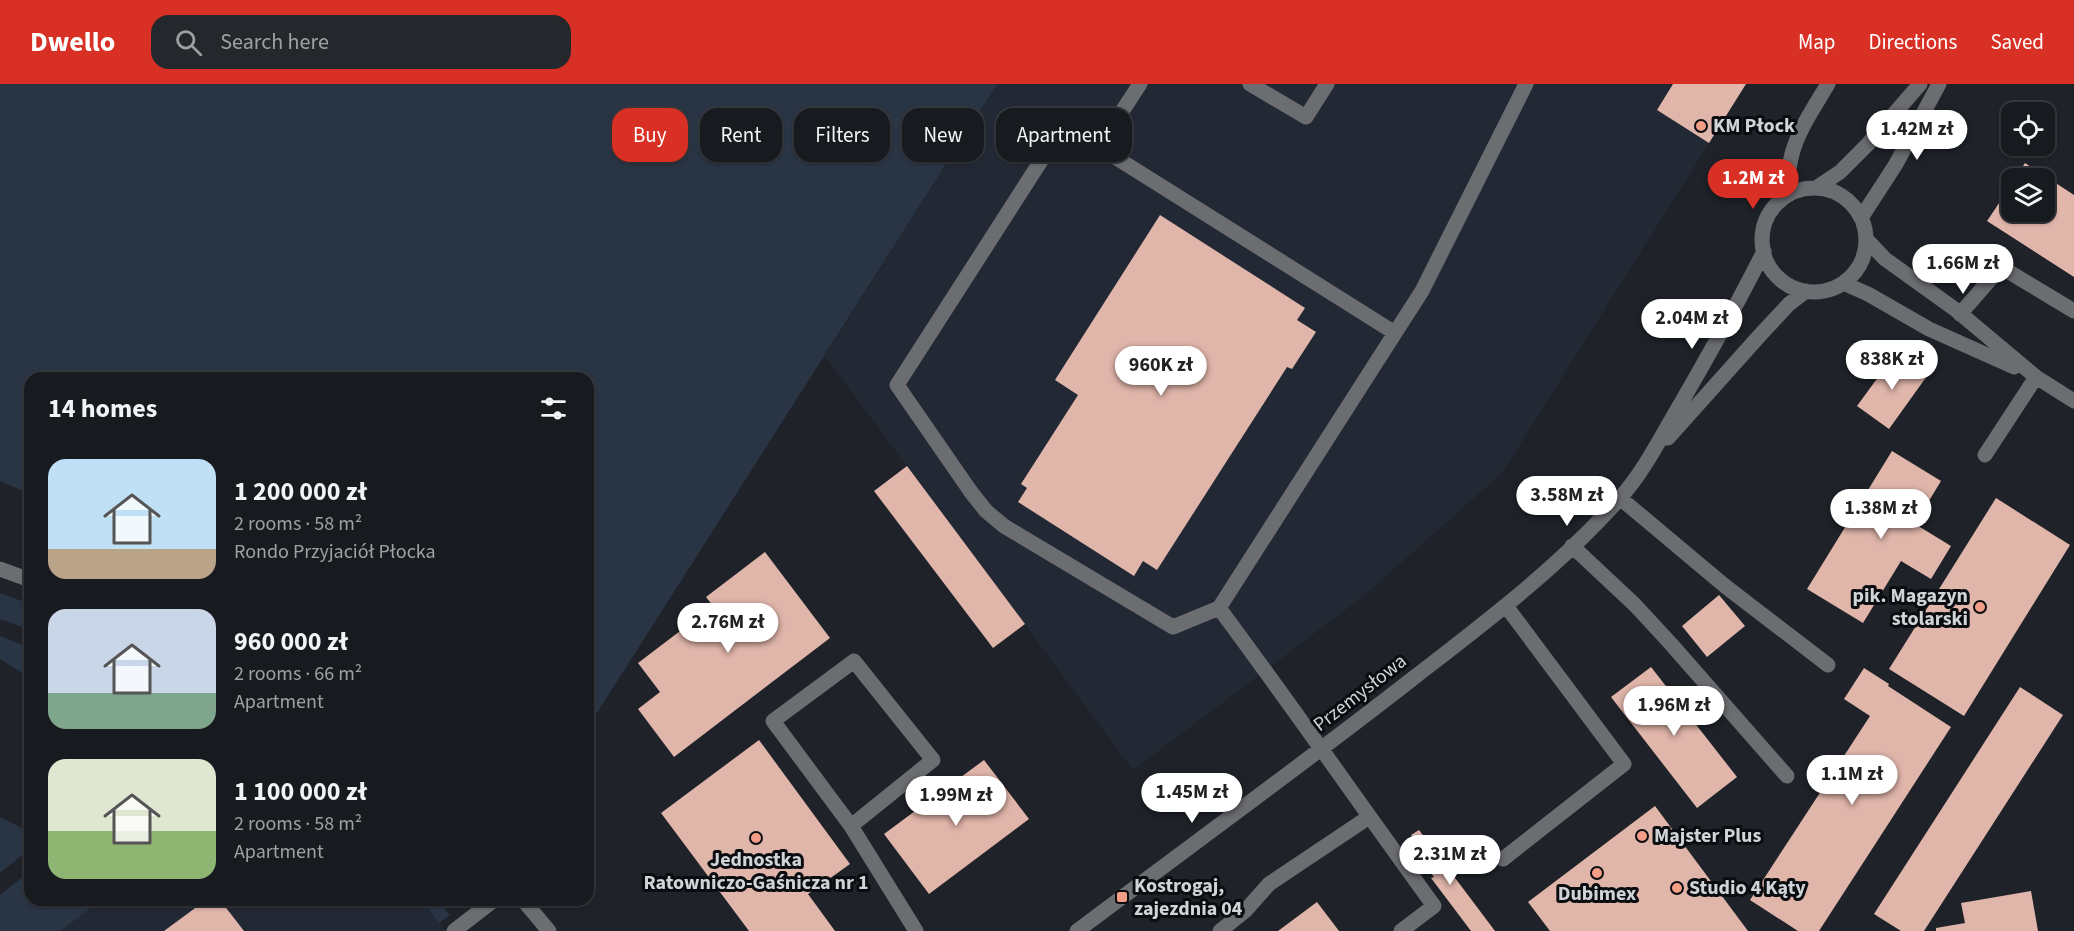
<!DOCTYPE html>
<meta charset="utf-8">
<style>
:root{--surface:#171a1f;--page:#24272c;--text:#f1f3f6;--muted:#9ea1a4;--line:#36383d;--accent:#d93025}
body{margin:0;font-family:"Source Sans 3",sans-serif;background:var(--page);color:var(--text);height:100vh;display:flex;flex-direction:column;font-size:22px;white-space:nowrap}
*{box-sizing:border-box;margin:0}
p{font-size:20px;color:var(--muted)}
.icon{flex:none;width:33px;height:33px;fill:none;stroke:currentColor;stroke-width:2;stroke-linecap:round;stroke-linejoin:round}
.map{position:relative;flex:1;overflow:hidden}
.side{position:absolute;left:24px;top:288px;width:570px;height:534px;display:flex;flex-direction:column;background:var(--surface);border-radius:18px;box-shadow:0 2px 4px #0004,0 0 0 2px var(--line)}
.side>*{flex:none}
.hud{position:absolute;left:612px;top:24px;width:570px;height:54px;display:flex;gap:12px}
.buttons{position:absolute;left:2001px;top:18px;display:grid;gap:12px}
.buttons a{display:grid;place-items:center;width:54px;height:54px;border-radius:12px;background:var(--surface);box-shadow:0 2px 4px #0004,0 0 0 2px var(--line);font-size:30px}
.price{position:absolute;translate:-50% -51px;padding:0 14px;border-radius:21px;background:#fff;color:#222;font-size:20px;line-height:39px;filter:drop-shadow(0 2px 3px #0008)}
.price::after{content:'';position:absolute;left:50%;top:36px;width:18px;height:14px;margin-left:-9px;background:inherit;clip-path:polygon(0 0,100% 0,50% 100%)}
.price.on{background:var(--accent);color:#fff}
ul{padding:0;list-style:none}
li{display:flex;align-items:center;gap:18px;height:150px;padding:0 24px}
li span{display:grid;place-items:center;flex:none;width:168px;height:120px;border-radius:18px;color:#555}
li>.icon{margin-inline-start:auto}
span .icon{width:72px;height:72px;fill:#fffc;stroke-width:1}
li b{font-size:26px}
h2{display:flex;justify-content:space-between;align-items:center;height:72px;padding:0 24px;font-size:26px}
.pill{padding:0 21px;border-radius:18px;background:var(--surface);box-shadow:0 2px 4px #0004,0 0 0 2px var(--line);font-size:21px;line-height:54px}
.pill.on{background:var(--accent);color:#fff}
header{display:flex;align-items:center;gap:36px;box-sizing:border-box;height:84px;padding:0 30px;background:var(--accent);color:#fff}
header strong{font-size:28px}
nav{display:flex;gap:33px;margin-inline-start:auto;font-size:21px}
.search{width:420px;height:54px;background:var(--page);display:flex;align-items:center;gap:15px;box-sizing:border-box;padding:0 21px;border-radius:18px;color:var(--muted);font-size:22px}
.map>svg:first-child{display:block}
.built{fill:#222935}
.green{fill:#293445}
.building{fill:#e0b5aa}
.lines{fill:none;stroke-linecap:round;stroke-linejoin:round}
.minor{stroke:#6b6d71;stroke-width:15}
.poi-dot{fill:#f49e88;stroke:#0a0c0f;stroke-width:2}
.labels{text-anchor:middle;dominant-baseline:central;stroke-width:6;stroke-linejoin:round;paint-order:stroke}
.poi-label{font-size:20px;font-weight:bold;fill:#d0d3d7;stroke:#0a0c0f;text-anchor:start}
.street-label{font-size:20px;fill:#d0d3d7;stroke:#0a0c0f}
</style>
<header>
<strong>Dwello</strong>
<div class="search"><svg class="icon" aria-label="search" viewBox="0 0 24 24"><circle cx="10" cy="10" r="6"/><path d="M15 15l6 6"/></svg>Search here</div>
<nav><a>Map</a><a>Directions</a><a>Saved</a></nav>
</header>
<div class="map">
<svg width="2074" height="847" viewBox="0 0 2074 847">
<rect width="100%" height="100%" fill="#1f2329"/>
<!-- built -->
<path class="built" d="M 997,0 L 1746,0 L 1502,389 L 1360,515 L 1133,686 L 825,272 Z
M 102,816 L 422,816 L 446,847 L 60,847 Z"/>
<!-- green -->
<path class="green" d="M 0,0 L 997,0 L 588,643 L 588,294 L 30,294 L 30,410 L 0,397 Z
M 0,509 L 30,520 L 30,546 L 0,535 Z
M 0,552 L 30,564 L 30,594 L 0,575 Z
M 0,733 L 26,746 L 30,740 L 30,765 L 0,789 Z
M 30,787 L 30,816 L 102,816 L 60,847 L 0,847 L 0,811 Z
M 422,816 L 436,816 L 450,831 L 439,839 Z"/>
<!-- building -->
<path class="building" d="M 1673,0 L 1746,0 L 1709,59 L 1657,26 Z
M 2025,79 L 2074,111 L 2074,193 L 1987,137 L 2012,100 L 2012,128 L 2044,128 L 2044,94 L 2015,94 Z
M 1160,131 L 1305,224 L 1297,236 L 1316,248 L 1292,285 L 1287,283 L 1157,486 L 1143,477 L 1134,492 L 1018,418 L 1027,404 L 1021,400 L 1078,311 L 1055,296 Z
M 1895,270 L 1927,292 L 1889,345 L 1857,322 Z
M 1892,367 L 1941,397 L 1915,440 L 1951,462 L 1931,495 L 1901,477 L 1863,539 L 1807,505 Z
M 907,382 L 1025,540 L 993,564 L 874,407 Z
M 1996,414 L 2070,461 L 1964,632 L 1889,585 Z
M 765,468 L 830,554 L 674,673 L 638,625 L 660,608 L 638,579 L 713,522 L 706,513 Z
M 1719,511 L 1745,542 L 1707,573 L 1682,542 Z
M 1651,583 L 1737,693 L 1697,724 L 1611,613 Z
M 1864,584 L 1889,600 L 1888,602 L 1951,643 L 1819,847 L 1798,847 L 1750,816 L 1870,632 L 1844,615 Z
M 2020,603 L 2063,631 L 1924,847 L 1901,847 L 1874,830 Z
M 759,656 L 850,780 L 808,810 L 835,847 L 749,847 L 661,729 Z
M 984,676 L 1029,735 L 929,810 L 884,750 Z
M 1655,722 L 1748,847 L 1550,847 L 1528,818 Z
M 1419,746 L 1495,847 L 1471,847 L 1431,794 L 1434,793 L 1411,763 L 1417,759 L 1411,751 Z
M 2031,807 L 2038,847 L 1936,847 L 1936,844 L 1965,839 L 1961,819 Z
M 206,816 L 220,816 L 244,847 L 164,847 Z
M 1317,818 L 1339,847 L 1278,847 Z"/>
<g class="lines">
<!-- minor -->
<path class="minor" d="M 1250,0 L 1306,33 L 1327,0
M 1098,64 L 1140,0
M 1816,104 L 1840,88 L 1868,60 L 1920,0
M1762 156a52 52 0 1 1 104 0a52 52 0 1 1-104 0Z
M 1791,109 C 1790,102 1788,93 1789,86 C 1792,54 1812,27 1828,0
M 1861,134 L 1896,80 L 1939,0
M 1866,155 L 1885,175 L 1956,226 L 2036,293 L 2074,317
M 1843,199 L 1868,210 L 1929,245 L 2014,283
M 1960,230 L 2001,183 L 2074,227
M 1395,249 L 1422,207 L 1526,0
M 1668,354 L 1761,250 L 1789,220 L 1806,207
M 1985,371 L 2036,293
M 1620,414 L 1725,502 L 1828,581
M 1572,462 L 1635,521 L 1671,560 L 1787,692
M 0,485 L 30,496
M 1219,524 L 1395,249 L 1064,41 L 897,301 L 971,408 L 986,427 L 1004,442 L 1173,543 L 1219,524 C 1292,622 1362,723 1434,822 L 1401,847
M 851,742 L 933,676 L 854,577 L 773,637 L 851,742 L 916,847
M 1503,775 L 1624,680 L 1506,522
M 523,816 L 549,847
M 454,847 L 494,816
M 1077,847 C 1190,762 1305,679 1416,592 C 1487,537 1560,482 1620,414 C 1645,386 1662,351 1681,319 C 1710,269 1738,219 1764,167
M 1220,847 L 1245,827 L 1269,800 L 1369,733"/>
</g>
<!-- markers -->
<g class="poi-dot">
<circle cx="1701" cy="42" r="6"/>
<circle cx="1980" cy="523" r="6"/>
<circle cx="1642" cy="752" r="6"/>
<circle cx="756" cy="754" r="6"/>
<circle cx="1597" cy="789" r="6"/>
<circle cx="1677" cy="804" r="6"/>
<rect x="1116" y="807" width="12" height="12" rx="3"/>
</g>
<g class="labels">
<!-- poi labels -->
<g class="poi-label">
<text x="1713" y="42">KM Płock</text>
<text x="1968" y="512" text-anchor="end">pik. Magazyn<tspan x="1968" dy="23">stolarski</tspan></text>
<text x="1654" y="752">Majster Plus</text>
<text x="756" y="776" text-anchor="middle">Jednostka<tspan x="756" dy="23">Ratowniczo-Gaśnicza nr 1</tspan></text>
<text x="1134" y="802">Kostrogaj,<tspan x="1134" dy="23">zajezdnia 04</tspan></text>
<text x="1689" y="804">Studio 4 Kąty</text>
<text x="1597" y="810" text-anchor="middle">Dubimex</text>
</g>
<!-- street labels -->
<g class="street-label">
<text transform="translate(1360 609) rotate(-38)">Przemysłowa</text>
</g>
</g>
</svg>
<div class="buttons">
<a><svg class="icon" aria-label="locate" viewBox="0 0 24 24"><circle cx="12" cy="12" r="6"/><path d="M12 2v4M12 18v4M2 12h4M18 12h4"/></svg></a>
<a><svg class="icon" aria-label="layers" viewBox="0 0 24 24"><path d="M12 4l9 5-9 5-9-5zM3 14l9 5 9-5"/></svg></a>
</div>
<b class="price" style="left:1917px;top:77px">1.42M zł</b>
<b class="price on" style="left:1753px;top:126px">1.2M zł</b>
<b class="price" style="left:1963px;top:211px">1.66M zł</b>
<b class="price" style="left:1692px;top:266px">2.04M zł</b>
<b class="price" style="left:1892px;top:307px">838K zł</b>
<b class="price" style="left:1161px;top:313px">960K zł</b>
<b class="price" style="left:1567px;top:443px">3.58M zł</b>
<b class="price" style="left:1881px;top:456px">1.38M zł</b>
<b class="price" style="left:728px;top:570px">2.76M zł</b>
<b class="price" style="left:1674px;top:653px">1.96M zł</b>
<b class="price" style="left:1852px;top:722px">1.1M zł</b>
<b class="price" style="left:1192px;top:740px">1.45M zł</b>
<b class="price" style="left:956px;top:743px">1.99M zł</b>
<b class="price" style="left:1450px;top:802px">2.31M zł</b>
<div class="hud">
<a class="pill on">Buy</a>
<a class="pill">Rent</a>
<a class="pill">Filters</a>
<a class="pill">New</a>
<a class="pill">Apartment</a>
</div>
<section class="side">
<h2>14 homes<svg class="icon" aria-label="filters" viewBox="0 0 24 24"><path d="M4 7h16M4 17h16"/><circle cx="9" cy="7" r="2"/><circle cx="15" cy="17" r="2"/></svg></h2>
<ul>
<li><span style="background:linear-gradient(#bfe0f5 75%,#b9a48a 0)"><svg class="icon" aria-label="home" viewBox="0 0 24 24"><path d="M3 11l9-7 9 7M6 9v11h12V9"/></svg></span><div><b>1 200 000 zł</b><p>2 rooms · 58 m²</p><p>Rondo Przyjaciół Płocka</p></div></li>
<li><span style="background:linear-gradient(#c9d6e8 70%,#7fa58c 0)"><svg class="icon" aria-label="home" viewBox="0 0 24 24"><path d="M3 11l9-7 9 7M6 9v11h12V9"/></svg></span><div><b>960 000 zł</b><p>2 rooms · 66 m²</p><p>Apartment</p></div></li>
<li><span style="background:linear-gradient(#dfe7d0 60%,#8fb573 0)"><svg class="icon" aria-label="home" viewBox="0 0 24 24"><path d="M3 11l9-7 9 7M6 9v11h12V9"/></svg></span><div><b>1 100 000 zł</b><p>2 rooms · 58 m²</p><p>Apartment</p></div></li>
</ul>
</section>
</div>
